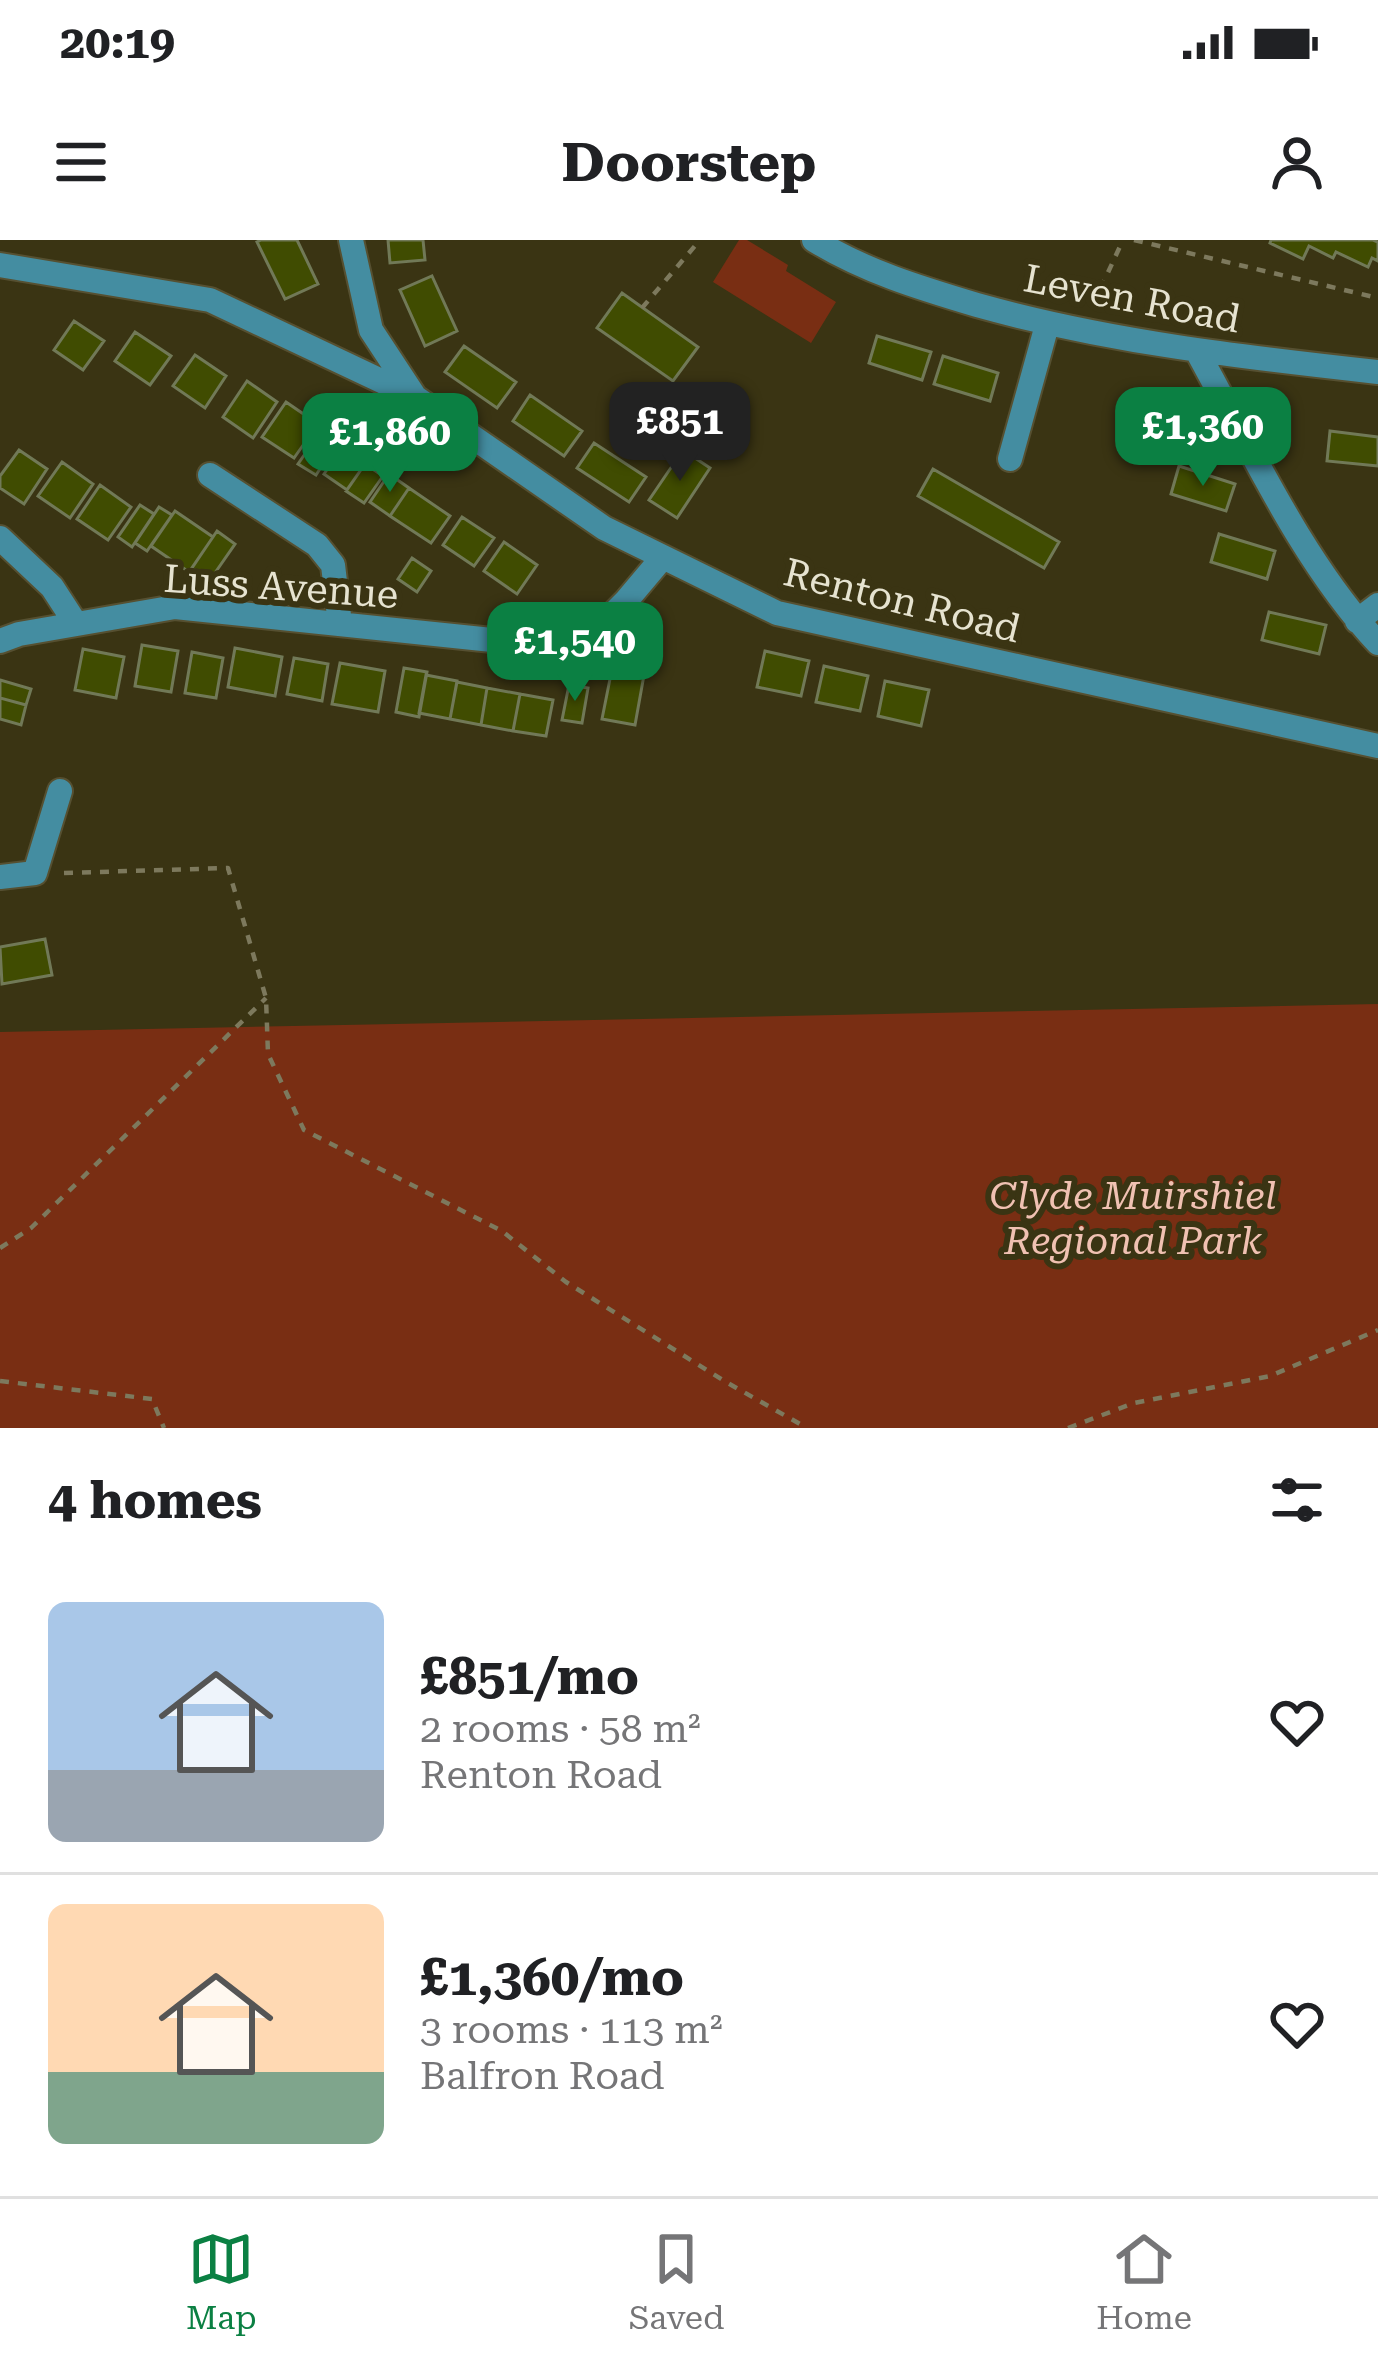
<!DOCTYPE html>
<meta charset="utf-8">
<style>
:root{--surface:#fff;--page:#f2f2f2;--text:#202124;--muted:#757577;--line:#e0e0e0;--accent:#0b8043}
body{margin:0;font-family:"Roboto Serif",serif;background:var(--page);color:var(--text);height:100vh;display:flex;flex-direction:column;font-size:45px;white-space:nowrap}
*{box-sizing:border-box;margin:0}
p{font-size:39px;color:var(--muted)}
.icon{flex:none;width:66px;height:66px;fill:none;stroke:currentColor;stroke-width:2;stroke-linecap:round;stroke-linejoin:round}
.map{position:relative;height:1188px;overflow:hidden}
.drawer{display:flex;flex-direction:column;background:var(--surface);flex:1}
.drawer>*{flex:none}
.price{position:absolute;translate:-50% -102px;padding:0 27px;border-radius:24px;background:var(--accent);color:#fff;font-size:39px;line-height:78px;filter:drop-shadow(0 3px 6px #0008)}
.price::after{content:'';position:absolute;left:50%;top:72px;width:36px;height:27px;margin-left:-18px;background:inherit;clip-path:polygon(0 0,100% 0,50% 100%)}
.price.on{background:#222;color:#fff}
ul{padding:0;list-style:none}
li{display:flex;align-items:center;gap:36px;height:300px;padding:0 48px}
li+li{border-top:3px solid var(--line)}
li span{display:grid;place-items:center;flex:none;width:336px;height:240px;border-radius:18px;color:#555}
li>.icon{margin-inline-start:auto}
span .icon{width:144px;height:144px;fill:#fffc;stroke-width:1}
li b{font-size:51px}
h2{display:flex;justify-content:space-between;align-items:center;height:144px;padding:0 48px;font-size:51px}
.status{display:flex;justify-content:space-between;align-items:center;height:84px;padding:0 60px;background:var(--surface);direction:ltr}
.status svg{height:33px;fill:currentColor}
header{display:flex;justify-content:space-between;align-items:center;height:156px;padding:0 48px;background:var(--surface);font-size:54px;font-weight:700}
.dock{display:flex;justify-content:space-around;align-items:center;height:168px;border-top:3px solid var(--line);background:var(--surface);font-size:33px;color:var(--muted)}
.dock a{display:grid;justify-items:center;gap:6px}
.dock .on{color:var(--accent)}
.map>svg:first-child{display:block}
.green{fill:#792e13}
.building{fill:#404c01;stroke:#717957;stroke-width:3}
.lines{fill:none;stroke-linecap:round;stroke-linejoin:round}
.minor-casing{stroke:#565031;stroke-width:28}
.path{stroke:#7d795d;stroke-width:4.5;stroke-dasharray:9 9;stroke-linecap:butt}
.minor{stroke:#448da1;stroke-width:24}
.labels{text-anchor:middle;dominant-baseline:central;stroke-width:12;stroke-linejoin:round;paint-order:stroke}
.street-label{font-size:39px;fill:#e6e3d0;stroke:#3a3413}
.park-label{font-size:39px;font-style:italic;fill:#f0c1b2;stroke:#3a3413}
</style>
<div class="status"><b>20:19</b><svg viewBox="0 0 49 12"><path d="M0 12V9h3v3zM5 12V6h3v6zM10 12V3h3v9zM15 12V0h3v12zM26 1h20v11H26zM47 4h2v5h-2z"/></svg></div>
<header><svg class="icon" aria-label="menu" viewBox="0 0 24 24"><path d="M4 6h16M4 12h16M4 18h16"/></svg>Doorstep<svg class="icon" aria-label="person" viewBox="0 0 24 24"><circle cx="12" cy="8" r="4"/><path d="M4 21q1-7 8-7t8 7"/></svg></header>
<div class="map">
<svg width="1378" height="1188" viewBox="0 0 1378 1188">
<rect width="100%" height="100%" fill="#3a3413"/>
<!-- green -->
<path class="green" d="M 739,0 L 747,0 L 788,25 L 786,31 L 836,62 L 811,103 L 713,42 Z
M 1378,764 L 1378,1188 L 0,1188 L 0,792 Z"/>
<!-- building -->
<path class="building" d="M 261,0 L 297,0 L 318,44 L 285,59 L 257,2 Z
M 388,0 L 423,0 L 425,20 L 390,23 Z
M 1271,0 L 1373,0 L 1378,2 L 1378,21 L 1372,18 L 1368,27 L 1336,12 L 1333,18 L 1309,6 L 1303,19 L 1270,3 Z
M 432,36 L 457,91 L 425,106 L 400,50 Z
M 622,53 L 698,107 L 673,141 L 597,88 Z
M 74,81 L 104,101 L 83,130 L 54,110 Z
M 135,92 L 171,116 L 150,145 L 115,121 Z
M 877,96 L 931,112 L 922,140 L 869,123 Z
M 464,106 L 516,142 L 497,168 L 445,132 Z
M 195,115 L 226,136 L 205,168 L 173,146 Z
M 943,116 L 998,133 L 990,161 L 934,144 Z
M 247,141 L 277,162 L 253,198 L 223,177 Z
M 530,155 L 582,191 L 564,216 L 513,181 Z
M 286,162 L 318,184 L 294,218 L 262,197 Z
M 1134,162 L 1190,179 L 1181,206 L 1125,189 Z
M 1330,191 L 1378,197 L 1378,226 L 1327,221 Z
M 318,195 L 335,206 L 316,235 L 298,224 Z
M 594,203 L 646,237 L 629,262 L 577,228 Z
M 342,208 L 365,224 L 347,250 L 324,234 Z
M 19,210 L 47,229 L 24,264 L 0,248 L 0,236 Z
M 683,210 L 710,228 L 677,278 L 649,260 Z
M 62,222 L 93,244 L 70,278 L 38,256 Z
M 365,224 L 383,236 L 364,263 L 346,251 Z
M 1179,226 L 1235,244 L 1226,271 L 1171,254 Z
M 933,229 L 1059,302 L 1044,328 L 918,256 Z
M 389,234 L 409,248 L 390,276 L 370,262 Z
M 100,245 L 131,267 L 108,300 L 77,279 Z
M 409,248 L 450,276 L 431,303 L 390,276 Z
M 140,265 L 154,274 L 132,307 L 118,297 Z
M 159,267 L 172,275 L 147,311 L 135,303 Z
M 175,271 L 213,297 L 189,332 L 151,306 Z
M 462,277 L 494,298 L 474,326 L 443,305 Z
M 217,291 L 235,304 L 210,340 L 192,328 Z
M 1219,294 L 1275,311 L 1267,339 L 1211,322 Z
M 504,302 L 537,325 L 517,354 L 484,331 Z
M 412,318 L 431,331 L 417,352 L 398,339 Z
M 1269,372 L 1326,385 L 1319,414 L 1262,400 Z
M 142,405 L 178,411 L 171,452 L 135,446 Z
M 235,408 L 282,417 L 275,456 L 228,447 Z
M 83,409 L 124,417 L 116,458 L 75,450 Z
M 765,411 L 809,421 L 801,456 L 757,447 Z
M 192,412 L 223,418 L 216,458 L 185,453 Z
M 294,418 L 328,424 L 322,461 L 287,454 Z
M 340,423 L 385,431 L 378,472 L 332,464 Z
M 824,426 L 868,436 L 860,471 L 816,462 Z
M 404,428 L 427,432 L 419,477 L 396,472 Z
M 612,429 L 644,435 L 635,485 L 602,479 Z
M 426,435 L 457,441 L 450,479 L 419,473 Z
M 0,440 L 31,449 L 26,465 L 0,458 Z
M 885,441 L 929,450 L 921,486 L 878,476 Z
M 457,442 L 487,448 L 481,485 L 450,479 Z
M 569,445 L 588,448 L 582,483 L 562,480 Z
M 487,448 L 520,454 L 513,491 L 481,485 Z
M 520,454 L 553,460 L 546,496 L 513,491 Z
M 0,458 L 26,465 L 21,485 L 0,479 Z
M 45,699 L 52,735 L 2,744 L 0,707 Z"/>
<g class="lines">
<!-- minor casing -->
<g class="minor-casing">
<path id="minor" d="M 351,0 L 371,90 L 415,157 L 604,288 L 777,373 L 1378,506
M 814,0 C 864,31 920,48 977,65 C 1109,102 1242,117 1378,132
M 0,25 L 210,60 L 411,155
M 1198,113 C 1251,209 1303,323 1378,403
M 1010,219 L 1047,85
M 210,235 L 317,305 L 333,325 L 340,384
M 0,298 L 52,347 L 76,384
M 1357,381 L 1378,365
M 0,401 L 19,394 L 175,367 L 578,409 L 626,361 L 663,317
M 0,637 L 35,633 L 60,551"/>
</g>
<!-- path -->
<path class="path" d="M 1134,0 L 1378,58
M 1093,65 L 1123,0
M 642,68 L 700,0
M 64,633 L 228,628 L 266,758 L 268,814 L 304,890 L 502,991 L 566,1042 L 726,1142 L 807,1188
M 0,1008 L 31,988 L 266,758
M 0,1141 L 152,1159 L 164,1188
M 1068,1188 L 1134,1163 L 1270,1136 L 1378,1090"/>
<!-- minor -->
<use href="#minor" class="minor"/>
</g>
<g class="labels">
<!-- street labels -->
<g class="street-label">
<text transform="translate(1132 59) rotate(11)">Leven Road</text>
<text transform="translate(281 347) rotate(4)">Luss Avenue</text>
<text transform="translate(902 361) rotate(14)">Renton Road</text>
</g>
<!-- park labels -->
<g class="park-label">
<text x="1133" y="956">Clyde Muirshiel<tspan x="1133" dy="45">Regional Park</tspan></text>
</g>
</g>
</svg>
<b class="price on" style="left:680px;top:244px">£851</b>
<b class="price" style="left:1203px;top:249px">£1,360</b>
<b class="price" style="left:390px;top:255px">£1,860</b>
<b class="price" style="left:575px;top:464px">£1,540</b>
</div>
<section class="drawer">
<h2>4 homes<svg class="icon" aria-label="filters" viewBox="0 0 24 24"><path d="M4 7h16M4 17h16"/><circle cx="9" cy="7" r="2"/><circle cx="15" cy="17" r="2"/></svg></h2>
<ul>
<li><span style="background:linear-gradient(#a9c7e8 70%,#9aa5b1 0)"><svg class="icon" aria-label="home" viewBox="0 0 24 24"><path d="M3 11l9-7 9 7M6 9v11h12V9"/></svg></span><div><b>£851/mo</b><p>2 rooms · 58 m²</p><p>Renton Road</p></div><svg class="icon" aria-label="heart" viewBox="0 0 24 24"><path d="M12 20l-8-8c-3-5 5-10 8-4 3-6 11-1 8 4z"/></svg></li>
<li><span style="background:linear-gradient(#ffd9b3 70%,#7fa58c 0)"><svg class="icon" aria-label="home" viewBox="0 0 24 24"><path d="M3 11l9-7 9 7M6 9v11h12V9"/></svg></span><div><b>£1,360/mo</b><p>3 rooms · 113 m²</p><p>Balfron Road</p></div><svg class="icon" aria-label="heart" viewBox="0 0 24 24"><path d="M12 20l-8-8c-3-5 5-10 8-4 3-6 11-1 8 4z"/></svg></li>
</ul>
</section>
<nav class="dock">
<a class="on"><svg class="icon" aria-label="map" viewBox="0 0 24 24"><path d="M3 6l6-2 6 2 6-2v14l-6 2-6-2-6 2zM9 4v14M15 6v14"/></svg>Map</a>
<a><svg class="icon" aria-label="saved" viewBox="0 0 24 24"><path d="M7 4h10v16l-5-4-5 4z"/></svg>Saved</a>
<a><svg class="icon" aria-label="home" viewBox="0 0 24 24"><path d="M3 11l9-7 9 7M6 9v11h12V9"/></svg>Home</a>
</nav>
